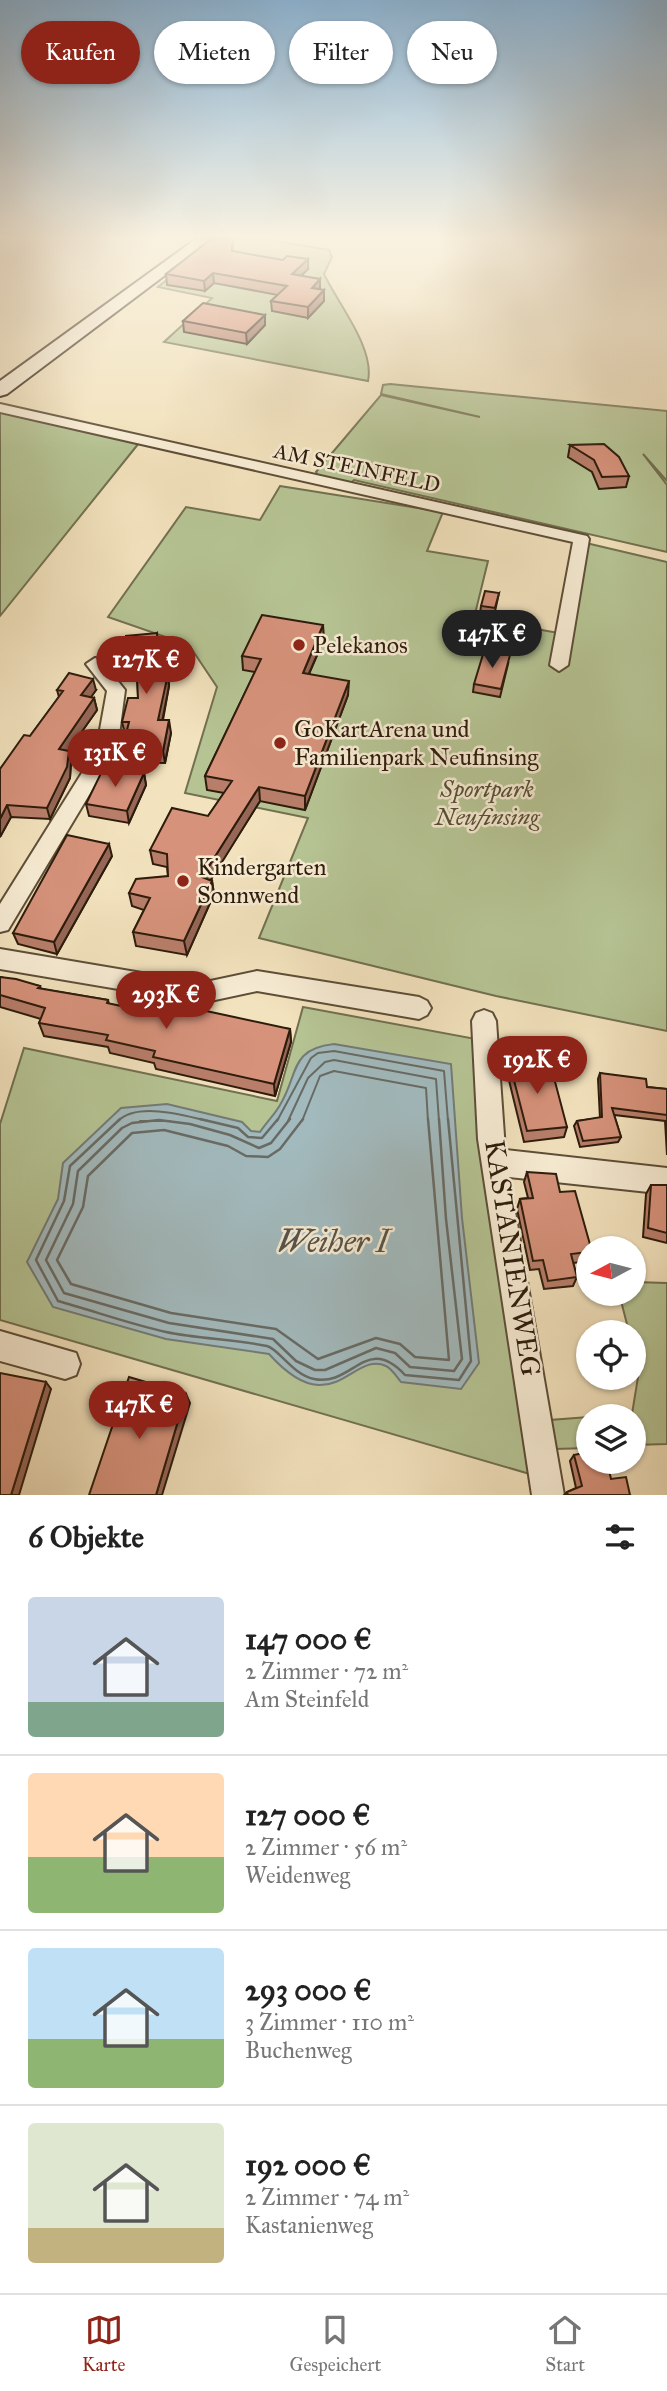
<!DOCTYPE html>
<html lang="de">
<meta charset="utf-8">
<style>
:root{--surface:#fff;--page:#f6f6f6;--text:#222;--muted:#767676;--line:#e0e0e0;--accent:#8f2418}
body{margin:0;font-family:"IM FELL Great Primer",serif;background:var(--page);color:var(--text);height:100vh;display:flex;flex-direction:column;font-size:26px;white-space:nowrap}
*{box-sizing:border-box;margin:0}
p{font-size:23px;color:var(--muted)}
.icon{flex:none;width:38px;height:38px;fill:none;stroke:currentColor;stroke-width:2;stroke-linecap:round;stroke-linejoin:round}
.map{position:relative;height:1495px;overflow:hidden}
.panel{display:flex;flex-direction:column;background:var(--surface);flex:1}
.panel>*{flex:none}
.guide{position:absolute;left:21px;top:21px;width:626px;height:63px;display:flex;gap:14px}
.needle{width:46px;rotate:263deg}
.buttons{position:absolute;left:576px;top:1236px;display:grid;gap:14px}
.buttons a{display:grid;place-items:center;width:70px;height:70px;border-radius:50%;background:var(--surface);box-shadow:0 2px 5px #0004;font-size:35px}
.price{position:absolute;translate:-50% -60px;padding:0 16px;border-radius:24px;background:var(--accent);color:#fff;font-size:23px;line-height:46px;filter:drop-shadow(0 2px 4px #0008)}
.price::after{content:'';position:absolute;left:50%;top:42px;width:21px;height:16px;margin-left:-10px;background:inherit;clip-path:polygon(0 0,100% 0,50% 100%)}
.price.selected{background:#222;color:#fff}
ul{padding:0;list-style:none}
li{display:flex;align-items:center;gap:21px;height:175px;padding:0 28px}
li+li{border-top:2px solid var(--line)}
li span{display:grid;place-items:center;flex:none;width:196px;height:140px;border-radius:7px;color:#555}
li>.icon{margin-inline-start:auto}
span .icon{width:84px;height:84px;fill:#fffc;stroke-width:1}
li b{font-size:30px}
h2{display:flex;justify-content:space-between;align-items:center;height:84px;padding:0 28px;font-size:30px}
.chip{padding:0 24px;border-radius:32px;background:var(--surface);box-shadow:0 2px 5px #0004;font-size:24px;line-height:63px}
.chip.selected{background:var(--accent);color:#fff}
.menu{display:flex;justify-content:space-around;align-items:center;height:98px;border-top:2px solid var(--line);background:var(--surface);font-size:19px;color:var(--muted)}
.menu a{display:grid;justify-items:center;gap:4px}
.menu .selected{color:var(--accent)}
.map>svg:first-child{display:block}
.green{fill:#b6c494;stroke:#727050;stroke-width:2}
.water{fill:#a2babe;stroke:#737b77;stroke-width:2}
.lines{fill:none;stroke-linecap:round;stroke-linejoin:round}
.shore-far1{stroke:#686b65;stroke-width:2}
.shore{stroke:#686b65;stroke-width:2.5}
.street-casing{stroke:#5e4e38;stroke-width:4}
.secondary-casing{stroke:#2d1c0c;stroke-width:4}
.street{fill:#f7ecd4;fill-rule:evenodd}
.secondary{fill:#f7ecd4;fill-rule:evenodd}
.wall{fill:#b87e6a;stroke:#2d1c0c;stroke-width:2}
.shaded-wall{fill:#966656;stroke:#2d1c0c;stroke-width:2}
.building{fill:#d6927b;stroke:#2d1c0c;stroke-width:2}
.poi-dot{fill:#8f2418;stroke:#f7ecd4;stroke-width:2.5}
.labels{text-anchor:middle;dominant-baseline:central;stroke-width:5;stroke-linejoin:round;paint-order:stroke}
.far-street-label{font-size:21px;fill:#2d1c0c;stroke:#f7ecd4}
.poi-label{font-size:24px;fill:#2d1c0c;stroke:#f7ecd4;text-anchor:start}
.park-label{font-size:24px;font-style:italic;fill:#564e35;stroke:#f7ecd4}
.near-street-label{font-size:28px;fill:#2d1c0c;stroke:#f7ecd4}
.near-water-label{font-size:32px;font-style:italic;fill:#56534a;stroke:#f7ecd4}
</style>
<div class="map">
<svg width="667" height="1495" viewBox="0 0 667 1495">
<rect width="100%" height="100%" fill="#f2e2bd"/>
<filter id="stains"><feTurbulence type="fractalNoise" baseFrequency=".00286" numOctaves="4"/><feColorMatrix values="0 0 0 0 .2 0 0 0 0 .09 0 0 0 0 .02 0 0 0 .5 -.17"/></filter>
<radialGradient id="worn" r=".72"><stop offset=".6" stop-color="#630" stop-opacity="0"/><stop offset="1" stop-color="#630" stop-opacity=".3"/></radialGradient>
<!-- green -->
<path class="green" d="M 216,239 L 264,239 L 329,250 L 332,257 L 324,274 C 338,304 375,348 368,381 L 164,342 L 212,298 L 158,287 Z
M 390,384 L 667,411 L 667,481 L 643,454 L 667,485 L 667,552 L 354,480 L 351,483 L 318,476 L 316,472 L 381,395 L 480,417 L 381,394 L 383,385 Z
M 0,411 L 139,443 L 0,616 Z
M 280,486 L 443,512 L 427,551 L 488,561 L 474,618 L 570,635 L 586,543 L 667,562 L 667,1031 L 496,996 L 259,938 L 308,818 L 185,793 L 217,687 L 189,645 L 108,617 L 186,507 L 260,520 Z
M 303,1007 L 476,1039 L 530,1474 L 0,1320 L 0,1124 L 24,1048 L 277,1101 Z
M 634,1282 L 667,1283 L 667,1444 L 634,1445 L 634,1416 L 612,1416 L 632,1414 L 639,1371 L 634,1332 L 629,1332 L 619,1293 L 634,1293 Z
M 588,1417 L 588,1448 L 555,1449 L 550,1420 Z"/>
<!-- water -->
<path class="water" d="M 334,1044 L 451,1064 L 462,1218 L 479,1363 L 461,1389 L 401,1382 C 397,1377 392,1369 386,1366 C 352,1350 333,1425 269,1354 L 166,1339 L 53,1307 L 27,1262 L 58,1199 L 63,1163 L 121,1108 L 167,1104 L 242,1122 L 251,1131 L 260,1132 C 266,1123 275,1114 280,1105 C 299,1074 289,1049 334,1044 Z"/>
<g class="lines">
<!-- shore-far1 -->
<path class="shore-far1" d="M 118,1121 C 137,1102 184,1115 208,1121
M 140,1121 L 170,1121
M 277,1121 L 311,1058 L 318,1053 L 334,1051 L 444,1071 L 448,1121
M 288,1121 L 308,1078 L 325,1062 L 334,1060 L 436,1079 L 439,1121
M 302,1121 L 320,1076 L 334,1071 L 426,1088 L 428,1121"/>
<!-- shore -->
<path class="shore" d="M 120,1119 L 70,1166 L 64,1201 L 36,1260 L 58,1301 C 94,1311 130,1324 166,1332 C 199,1339 234,1339 267,1346 C 279,1349 292,1374 314,1379 C 353,1387 366,1333 405,1375 L 459,1380 L 471,1361 L 448,1119
M 200,1119 L 238,1128 L 248,1137 L 262,1138 L 278,1119
M 290,1119 L 271,1143 L 259,1148 L 230,1135 L 190,1124 L 159,1120 L 132,1123 L 122,1128 L 78,1171 L 73,1204 L 46,1260 L 64,1293 L 169,1323 L 273,1339 L 296,1361 L 315,1370 L 325,1370 L 376,1348 L 395,1353 L 410,1367 L 454,1371 L 462,1359 L 446,1219 L 439,1119
M 303,1119 L 280,1149 L 268,1157 L 246,1156 L 228,1146 L 164,1130 L 132,1133 L 88,1176 L 83,1207 L 57,1260 L 71,1284 L 171,1313 L 276,1329 L 318,1359 L 376,1338 L 400,1344 L 415,1357 L 449,1360 L 428,1119"/>
<!-- street casing -->
<g class="street-casing">
<path id="street" d="M 0,404 L 587,536 L 589,539 L 568,665 L 559,671 L 550,665 L 573,542 L 0,412 Z
M 95,658 L 101,660 L 125,690 L 119,735 L 104,770 L 8,930 L 0,932 L 0,904 L 85,768 L 99,735 L 107,691 L 86,664 Z
M 0,949 L 201,983 L 257,971 L 419,997 L 427,1001 L 431,1008 L 427,1015 L 419,1019 L 257,991 L 201,1003 L 0,969 Z
M 484,1010 L 492,1013 L 496,1021 L 505,1150 L 667,1168 L 667,1194 L 509,1177 L 564,1495 L 532,1495 L 478,1139 L 472,1021 L 476,1013 Z
M 0,1331 L 76,1353 L 80,1364 L 76,1375 L 65,1379 L 0,1361 Z"/>
</g>
<!-- secondary casing -->
<g class="secondary-casing">
<path id="secondary" d="M 196,239 L 213,239 L 7,394 L 0,396 L 0,381 Z"/>
</g>
<!-- street -->
<use href="#street" class="street"/>
<!-- secondary -->
<use href="#secondary" class="secondary"/>
</g>
<!-- wall -->
<path class="wall" d="M 233,251 L 308,269 L 301,276 L 320,290 L 324,301 L 308,318 L 272,311 L 271,301 L 278,295 L 214,283 L 205,291 L 167,285 L 166,274 Z
M 265,315 L 265,325 L 247,344 L 184,332 L 183,321 Z
M 570,445 L 629,476 L 626,487 L 599,489 L 592,472 L 568,457 Z
M 499,593 L 494,616 L 480,614 L 481,606 Z
M 157,633 L 159,653 L 166,653 L 169,686 L 163,720 L 171,733 L 165,763 L 125,762 L 122,750 L 126,734 L 125,734 L 122,722 L 138,698 L 137,669 L 129,670 L 126,658 Z
M 324,639 L 309,674 L 348,695 L 305,810 L 260,801 L 210,880 L 212,881 L 214,894 L 187,955 L 136,946 L 133,932 L 144,910 L 132,906 L 129,893 L 168,876 L 167,867 L 153,864 L 150,850 L 208,816 L 224,793 L 207,790 L 205,776 L 255,672 L 243,670 L 242,656 Z
M 508,664 L 500,697 L 473,692 L 474,684 Z
M 57,690 L 96,690 L 90,698 L 94,698 L 97,710 L 68,751 L 71,762 L 70,778 L 50,819 L 11,817 L 0,837 L 0,769 L 30,736 L 59,697 Z
M 144,773 L 146,785 L 129,823 L 89,816 L 86,804 Z
M 112,856 L 57,954 L 18,944 L 13,933 Z
M 0,977 L 40,986 L 41,989 L 108,1000 L 109,1004 L 164,1015 L 290,1029 L 291,1042 L 275,1096 L 156,1069 L 154,1063 L 110,1053 L 108,1047 L 44,1036 L 39,1023 L 41,1019 L 0,1007 Z
M 508,1057 L 538,1075 L 567,1127 L 564,1137 L 524,1142 L 506,1068 Z
M 600,1073 L 647,1087 L 667,1089 L 667,1155 L 665,1121 L 614,1115 L 621,1137 L 618,1142 L 580,1147 L 574,1126 L 577,1121 L 600,1118 L 598,1079 Z
M 527,1172 L 560,1192 L 588,1248 L 588,1261 L 573,1263 L 577,1277 L 573,1286 L 544,1289 L 539,1269 L 530,1270 L 517,1209 L 520,1199 L 528,1198 L 524,1182 Z
M 651,1185 L 667,1185 L 667,1243 L 643,1237 L 646,1194 Z
M 574,1455 L 611,1479 L 630,1495 L 564,1495 L 567,1492 L 576,1488 L 570,1461 Z"/>
<!-- shaded-wall -->
<path class="shaded-wall" d="M 308,259 L 308,269 L 292,284 L 292,274 Z
M 213,273 L 214,283 L 205,291 L 204,281 Z
M 320,279 L 320,289 L 312,288 Z
M 324,290 L 324,301 L 308,318 L 308,307 Z
M 265,315 L 265,325 L 247,344 L 246,333 Z
M 323,625 L 324,639 L 303,687 L 303,673 Z
M 166,653 L 169,686 L 160,732 L 158,720 Z
M 93,679 L 96,690 L 84,707 L 81,695 Z
M 349,681 L 348,695 L 305,810 L 305,796 Z
M 94,698 L 97,710 L 62,760 L 59,749 Z
M 169,720 L 171,733 L 165,763 L 163,751 Z
M 69,751 L 71,762 L 70,778 L 50,819 L 47,808 Z
M 144,773 L 146,785 L 129,823 L 127,811 Z
M 259,787 L 260,801 L 204,891 L 202,877 Z
M 7,805 L 11,817 L 0,837 L 0,819 Z
M 109,844 L 112,856 L 57,954 L 54,942 Z
M 212,881 L 214,894 L 187,955 L 184,941 Z
M 290,1029 L 291,1042 L 275,1096 L 274,1084 Z
M 46,1382 L 51,1389 L 19,1495 L 11,1495 Z
M 186,1394 L 190,1403 L 162,1495 L 156,1495 Z"/>
<!-- building -->
<path class="building" d="M 211,239 L 233,239 L 232,251 L 283,260 L 287,256 L 308,259 L 292,274 L 320,279 L 312,288 L 324,290 L 308,307 L 271,301 L 287,286 L 213,273 L 204,281 L 166,274 Z
M 203,303 L 265,315 L 246,333 L 183,321 Z
M 604,444 L 619,457 L 629,476 L 602,477 L 594,460 L 570,445 Z
M 485,591 L 499,593 L 495,608 L 481,606 Z
M 262,615 L 323,625 L 303,673 L 349,681 L 305,796 L 259,787 L 202,877 L 212,881 L 184,941 L 133,932 L 150,898 L 129,893 L 136,879 L 168,876 L 167,854 L 150,850 L 172,808 L 208,816 L 232,781 L 205,776 L 261,659 L 242,656 Z
M 157,633 L 158,654 L 166,653 L 168,674 L 158,720 L 169,720 L 163,751 L 122,750 L 129,722 L 122,722 L 128,698 L 138,698 L 136,657 L 126,658 L 126,636 Z
M 484,651 L 510,655 L 501,689 L 474,684 Z
M 69,673 L 93,679 L 81,695 L 94,698 L 59,749 L 69,751 L 67,767 L 47,808 L 7,805 L 0,819 L 0,769 L 24,735 L 30,736 L 63,691 L 57,690 Z
M 104,767 L 144,773 L 127,811 L 86,804 Z
M 67,835 L 109,844 L 54,942 L 13,933 Z
M 0,977 L 16,979 L 40,986 L 38,988 L 108,1000 L 107,1003 L 164,1015 L 169,1003 L 290,1029 L 274,1084 L 153,1057 L 155,1051 L 106,1040 L 108,1035 L 39,1023 L 45,1008 L 0,995 Z
M 532,1055 L 538,1075 L 553,1074 L 567,1127 L 527,1131 L 508,1057 Z
M 600,1073 L 646,1079 L 647,1087 L 667,1089 L 667,1115 L 612,1108 L 621,1137 L 583,1141 L 577,1121 L 602,1117 Z
M 527,1172 L 556,1174 L 560,1192 L 575,1191 L 591,1248 L 588,1248 L 588,1252 L 571,1254 L 577,1277 L 548,1281 L 543,1260 L 533,1261 L 520,1199 L 533,1198 Z
M 651,1185 L 667,1185 L 667,1233 L 648,1228 Z
M 0,1373 L 46,1382 L 11,1495 L 0,1495 Z
M 129,1377 L 186,1394 L 156,1495 L 89,1495 Z
M 588,1452 L 588,1461 L 607,1461 L 611,1479 L 626,1477 L 630,1495 L 568,1495 L 567,1492 L 582,1486 L 574,1455 Z"/>
<!-- sky -->
<linearGradient id="sky" x2="0" y2="1"><stop stop-color="#8cb6d7"/><stop offset="0.53" stop-color="#f9f2e1"/><stop offset="1" stop-color="#f9f2e1" stop-opacity="0"/></linearGradient>
<rect width="667" height="448" fill="url(#sky)"/>
<!-- markers -->
<g class="poi-dot">
<circle cx="299" cy="645" r="7"/>
<circle cx="280" cy="743" r="7"/>
<circle cx="183" cy="881" r="7"/>
</g>
<g class="labels">
<!-- far-street labels -->
<g class="far-street-label">
<text transform="translate(357 468) rotate(12)">AM STEINFELD</text>
</g>
<!-- poi labels -->
<g class="poi-label">
<text x="313" y="645">Pelekanos</text>
<text x="294" y="729">GoKartArena und<tspan x="294" dy="28">Familienpark Neufinsing</tspan></text>
<text x="197" y="867">Kindergarten<tspan x="197" dy="28">Sonnwend</tspan></text>
</g>
<!-- park labels -->
<g class="park-label">
<text x="487" y="789">Sportpark<tspan x="487" dy="28">Neufinsing</tspan></text>
</g>
<!-- near-street labels -->
<g class="near-street-label">
<text transform="translate(513 1258) rotate(81)">KASTANIENWEG</text>
</g>
<!-- near-water labels -->
<g class="near-water-label">
<text x="333" y="1241">Weiher I</text>
</g>
</g>
<rect width="100%" height="100%" filter="url(#stains)"/>
<rect width="100%" height="100%" fill="url(#worn)"/>
</svg>
<div class="buttons">
<a><svg class="needle" viewBox="-14 -14 28 28"><path d="M0-13l5 13h-10z" fill="#e53935"/><path d="M0 13l5-13h-10z" fill="#767676"/></svg></a>
<a><svg class="icon" aria-label="locate" viewBox="0 0 24 24"><circle cx="12" cy="12" r="6"/><path d="M12 2v4M12 18v4M2 12h4M18 12h4"/></svg></a>
<a><svg class="icon" aria-label="layers" viewBox="0 0 24 24"><path d="M12 4l9 5-9 5-9-5zM3 14l9 5 9-5"/></svg></a>
</div>
<b class="price selected" style="left:492px;top:670px">147K €</b>
<b class="price" style="left:146px;top:696px">127K €</b>
<b class="price" style="left:115px;top:789px">131K €</b>
<b class="price" style="left:166px;top:1031px">293K €</b>
<b class="price" style="left:537px;top:1096px">192K €</b>
<b class="price" style="left:139px;top:1441px">147K €</b>
<div class="guide">
<a class="chip selected">Kaufen</a>
<a class="chip">Mieten</a>
<a class="chip">Filter</a>
<a class="chip">Neu</a>
</div>
</div>
<section class="panel">
<h2>6 Objekte<svg class="icon" aria-label="filters" viewBox="0 0 24 24"><path d="M4 7h16M4 17h16"/><circle cx="9" cy="7" r="2"/><circle cx="15" cy="17" r="2"/></svg></h2>
<ul>
<li><span style="background:linear-gradient(#c9d6e8 75%,#7fa58c 0)"><svg class="icon" aria-label="home" viewBox="0 0 24 24"><path d="M3 11l9-7 9 7M6 9v11h12V9"/></svg></span><div><b>147 000 €</b><p>2 Zimmer · 72 m²</p><p>Am Steinfeld</p></div></li>
<li><span style="background:linear-gradient(#ffd9b3 60%,#8fb573 0)"><svg class="icon" aria-label="home" viewBox="0 0 24 24"><path d="M3 11l9-7 9 7M6 9v11h12V9"/></svg></span><div><b>127 000 €</b><p>2 Zimmer · 56 m²</p><p>Weidenweg</p></div></li>
<li><span style="background:linear-gradient(#bfe0f5 65%,#8fb573 0)"><svg class="icon" aria-label="home" viewBox="0 0 24 24"><path d="M3 11l9-7 9 7M6 9v11h12V9"/></svg></span><div><b>293 000 €</b><p>3 Zimmer · 110 m²</p><p>Buchenweg</p></div></li>
<li><span style="background:linear-gradient(#dfe7d0 75%,#c2b280 0)"><svg class="icon" aria-label="home" viewBox="0 0 24 24"><path d="M3 11l9-7 9 7M6 9v11h12V9"/></svg></span><div><b>192 000 €</b><p>2 Zimmer · 74 m²</p><p>Kastanienweg</p></div></li>
</ul>
</section>
<nav class="menu">
<a class="selected"><svg class="icon" aria-label="map" viewBox="0 0 24 24"><path d="M3 6l6-2 6 2 6-2v14l-6 2-6-2-6 2zM9 4v14M15 6v14"/></svg>Karte</a>
<a><svg class="icon" aria-label="saved" viewBox="0 0 24 24"><path d="M7 4h10v16l-5-4-5 4z"/></svg>Gespeichert</a>
<a><svg class="icon" aria-label="home" viewBox="0 0 24 24"><path d="M3 11l9-7 9 7M6 9v11h12V9"/></svg>Start</a>
</nav>
